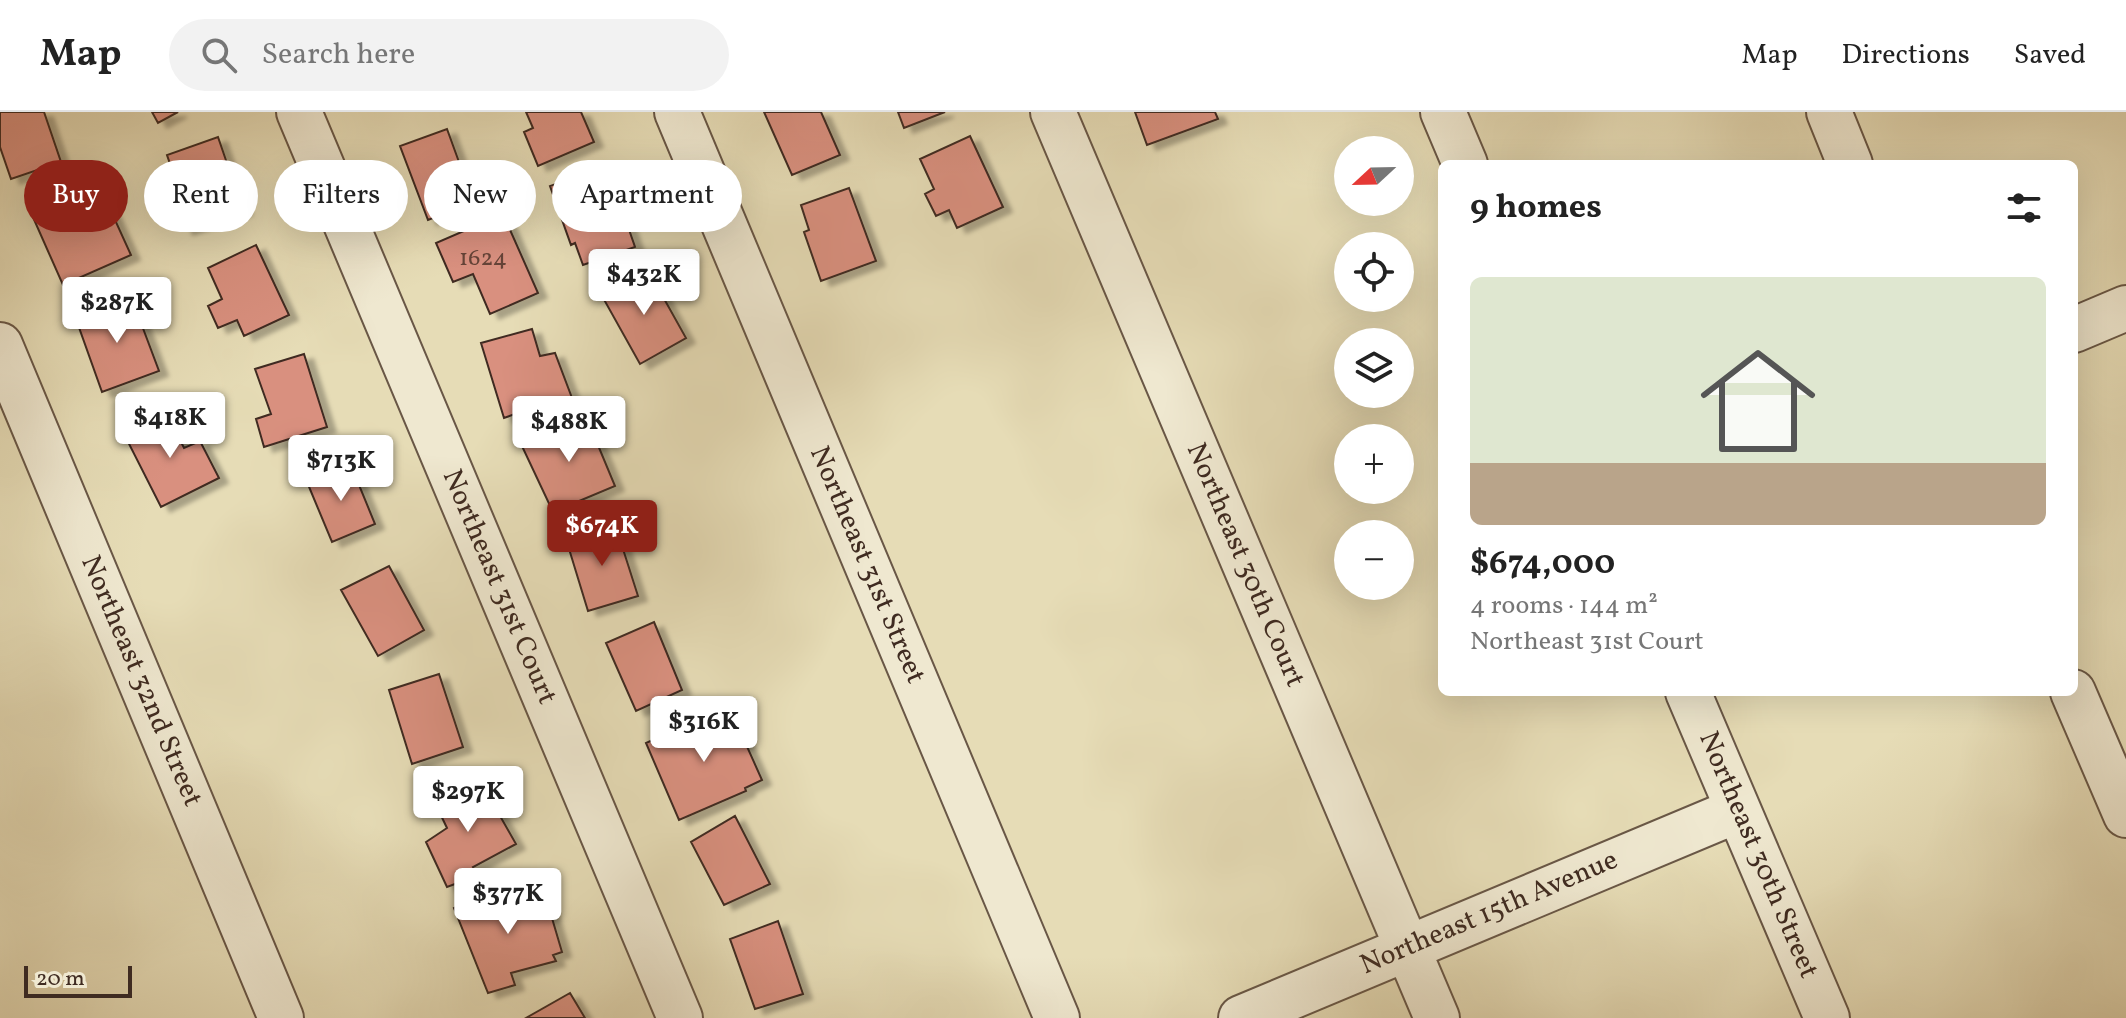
<!DOCTYPE html>
<meta charset="utf-8">
<style>
:root{--surface:#fff;--page:#f2f2f2;--text:#222;--muted:#767676;--line:#e0e0e0;--accent:#8f2418}
body{margin:0;font-family:Vollkorn,serif;background:var(--page);color:var(--text);height:100vh;display:flex;flex-direction:column;font-size:30px;white-space:nowrap}
*{box-sizing:border-box;margin:0}
p{font-size:26px;color:var(--muted)}
.icon{flex:none;width:44px;height:44px;fill:none;stroke:currentColor;stroke-width:2;stroke-linecap:round;stroke-linejoin:round}
.map{position:relative;flex:1;overflow:hidden}
.details{position:absolute;left:1438px;top:48px;width:640px;height:536px;display:flex;flex-direction:column;background:var(--surface);border-radius:12px;box-shadow:0 8px 32px #0002}
.details>*{flex:none}
.guide{position:absolute;left:24px;top:48px;width:760px;height:72px;display:flex;gap:16px}
.needle{width:52px;rotate:248deg}
.fabs{position:absolute;left:1334px;top:24px;display:grid;gap:16px}
.fabs a{display:grid;place-items:center;width:80px;height:80px;border-radius:50%;background:var(--surface);box-shadow:0 8px 32px #0002;font-size:40px}
.scale{position:absolute;left:24px;bottom:20px;width:108px;box-sizing:border-box;padding-left:8px;border:4px solid #3f2b21;border-top:0;font-size:22px;line-height:28px;white-space:nowrap;color:#3f2b21;-webkit-text-stroke:6px #efe8d0;paint-order:stroke}
.price{position:absolute;translate:-50% -68px;padding:0 18px;border-radius:8px;background:#fff;color:#222;font-size:26px;line-height:52px;filter:drop-shadow(0 2px 4px #0008)}
.price::after{content:'';position:absolute;left:50%;top:48px;width:24px;height:18px;margin-left:-12px;background:inherit;clip-path:polygon(0 0,100% 0,50% 100%)}
.price.on{background:var(--accent);color:#fff}
ul{padding:0;list-style:none}
li{display:grid;align-content:center;gap:16px;height:424px;padding:0 32px}
li span{display:grid;place-items:center;height:248px;border-radius:12px;color:#555}
li>.icon{margin-inline-start:auto}
span .icon{width:144px;height:144px;fill:#fffc;stroke-width:1}
li b{font-size:34px}
h2{display:flex;justify-content:space-between;align-items:center;height:96px;padding:0 32px;font-size:34px}
.chip{padding:0 28px;border-radius:36px;background:var(--surface);box-shadow:0 8px 32px #0002;font-size:28px;line-height:72px}
.chip.on{background:var(--accent);color:#fff}
header{display:flex;align-items:center;gap:48px;box-sizing:border-box;height:112px;padding:0 40px;background:var(--surface);border-bottom:2px solid var(--line)}
header strong{font-size:38px}
nav{display:flex;gap:44px;margin-inline-start:auto;font-size:28px}
.search{width:560px;height:72px;background:var(--page);display:flex;align-items:center;gap:20px;box-sizing:border-box;padding:0 28px;border-radius:44px;color:var(--muted);font-size:30px}
.map>svg:first-child{display:block}
.building{fill:#d9907f;stroke:#3f2b21;stroke-width:2;filter:url(#shadow)}
.lines{fill:none;stroke-linecap:round;stroke-linejoin:round}
.minor-casing{stroke:#695746;stroke-width:48}
.minor{stroke:#efe8d0;stroke-width:44}
.labels{text-anchor:middle;dominant-baseline:central;stroke-width:6;stroke-linejoin:round;paint-order:stroke}
.number-label{font-size:24px;fill:#664438}
.street-label{font-size:28px;fill:#3f2b21;stroke:#efe8d0}
</style>
<header>
<strong>Map</strong>
<div class="search"><svg class="icon" aria-label="search" viewBox="0 0 24 24"><circle cx="10" cy="10" r="6"/><path d="M15 15l6 6"/></svg>Search here</div>
<nav><a>Map</a><a>Directions</a><a>Saved</a></nav>
</header>
<div class="map">
<svg width="2126" height="906" viewBox="0 0 2126 906">
<defs>
<filter id="shadow"><feDropShadow dx="9" dy="5" stdDeviation="2" flood-color="#0004"/></filter>
</defs>
<rect width="100%" height="100%" fill="#e6dcb6"/>
<filter id="stains"><feTurbulence type="fractalNoise" baseFrequency=".0025" numOctaves="4"/><feColorMatrix values="0 0 0 0 .2 0 0 0 0 .09 0 0 0 0 .02 0 0 0 .5 -.17"/></filter>
<radialGradient id="worn" r=".72"><stop offset=".6" stop-color="#630" stop-opacity="0"/><stop offset="1" stop-color="#630" stop-opacity=".3"/></radialGradient>
<!-- building -->
<path class="building" d="M 0,0 L 44,0 L 61,50 L 11,67 L 0,35 Z
M 152,0 L 178,0 L 158,11 Z
M 526,0 L 581,0 L 594,30 L 538,54 L 524,20 L 533,16 Z
M 764,0 L 821,0 L 840,43 L 792,63 Z
M 898,0 L 945,0 L 904,16 Z
M 1135,0 L 1215,0 L 1218,7 L 1147,33 Z
M 447,17 L 463,61 L 481,54 L 491,84 L 428,108 L 400,34 Z
M 970,24 L 1003,95 L 957,116 L 949,98 L 936,104 L 925,82 L 934,77 L 920,47 Z
M 218,25 L 243,98 L 184,118 L 170,78 L 178,75 L 167,43 Z
M 607,54 L 635,135 L 583,153 L 575,131 L 571,133 L 550,74 Z
M 849,76 L 876,149 L 821,169 L 804,120 L 809,118 L 801,93 Z
M 78,82 L 90,109 L 111,99 L 131,143 L 63,173 L 32,103 Z
M 503,102 L 538,181 L 490,202 L 473,162 L 453,170 L 436,131 Z
M 256,133 L 289,203 L 244,224 L 237,208 L 218,216 L 208,194 L 222,187 L 208,156 Z
M 648,158 L 686,226 L 640,252 L 602,184 Z
M 132,187 L 159,259 L 102,280 L 76,207 Z
M 532,217 L 540,244 L 555,241 L 572,286 L 553,294 L 551,289 L 504,306 L 481,231 Z
M 304,242 L 327,315 L 264,335 L 256,307 L 271,302 L 255,257 Z
M 166,300 L 184,336 L 200,329 L 219,366 L 161,395 L 124,322 Z
M 585,302 L 615,374 L 553,400 L 521,332 Z
M 350,351 L 375,412 L 332,430 L 307,370 Z
M 615,412 L 638,484 L 588,499 L 566,427 Z
M 389,454 L 424,518 L 378,544 L 341,478 Z
M 654,510 L 682,578 L 636,599 L 606,531 Z
M 439,562 L 463,635 L 412,652 L 389,578 Z
M 714,600 L 716,608 L 732,601 L 762,668 L 745,676 L 746,679 L 679,708 L 646,631 Z
M 479,667 L 516,732 L 473,755 L 479,763 L 447,775 L 426,730 L 447,716 L 435,691 Z
M 735,704 L 770,772 L 724,793 L 691,730 Z
M 530,775 L 540,798 L 549,796 L 562,840 L 553,843 L 556,849 L 511,861 L 515,873 L 488,881 L 454,796 L 485,783 L 488,788 Z
M 778,809 L 803,882 L 755,897 L 730,827 Z
M 570,881 L 585,906 L 526,906 Z"/>
<g class="lines">
<!-- minor casing -->
<g class="minor-casing">
<path id="minor" d="M 299,0 L 680,906
M 677,0 L 1057,906
M 1053,0 L 1437,906
M 1443,0 L 1465,52
M 1829,0 L 1850,52
M 2074,218 L 2126,196
M 0,233 L 281,906
M 1688,580 L 1827,906
M 2073,580 L 2126,703
M 1241,906 L 1738,698"/>
</g>
<!-- minor -->
<use href="#minor" class="minor"/>
</g>
<g class="labels">
<!-- number labels -->
<g class="number-label">
<text x="483" y="147">1624</text>
</g>
<!-- street labels -->
<g class="street-label">
<text transform="translate(867 453) rotate(67)">Northeast 31st Street</text>
<text transform="translate(1245 453) rotate(67)">Northeast 30th Court</text>
<text transform="translate(499 475) rotate(67)">Northeast 31st Court</text>
<text transform="translate(141 569) rotate(67)">Northeast 32nd Street</text>
<text transform="translate(1758 743) rotate(67)">Northeast 30th Street</text>
<text transform="translate(1489 801) rotate(-23)">Northeast 15th Avenue</text>
</g>
</g>
<rect width="100%" height="100%" filter="url(#stains)"/>
<rect width="100%" height="100%" fill="url(#worn)"/>
</svg>
<div class="fabs">
<a><svg class="needle" viewBox="-14 -14 28 28"><path d="M0-13l5 13h-10z" fill="#e53935"/><path d="M0 13l5-13h-10z" fill="#767676"/></svg></a>
<a><svg class="icon" aria-label="locate" viewBox="0 0 24 24"><circle cx="12" cy="12" r="6"/><path d="M12 2v4M12 18v4M2 12h4M18 12h4"/></svg></a>
<a><svg class="icon" aria-label="layers" viewBox="0 0 24 24"><path d="M12 4l9 5-9 5-9-5zM3 14l9 5 9-5"/></svg></a>
<a>+</a>
<a>−</a>
</div>
<div class="scale">20 m</div>
<b class="price" style="left:644px;top:205px">$432K</b>
<b class="price" style="left:117px;top:233px">$287K</b>
<b class="price" style="left:170px;top:348px">$418K</b>
<b class="price" style="left:569px;top:352px">$488K</b>
<b class="price" style="left:341px;top:391px">$713K</b>
<b class="price on" style="left:602px;top:456px">$674K</b>
<b class="price" style="left:704px;top:652px">$316K</b>
<b class="price" style="left:468px;top:722px">$297K</b>
<b class="price" style="left:508px;top:824px">$377K</b>
<div class="guide">
<a class="chip on">Buy</a>
<a class="chip">Rent</a>
<a class="chip">Filters</a>
<a class="chip">New</a>
<a class="chip">Apartment</a>
</div>
<section class="details">
<h2>9 homes<svg class="icon" aria-label="filters" viewBox="0 0 24 24"><path d="M4 7h16M4 17h16"/><circle cx="9" cy="7" r="2"/><circle cx="15" cy="17" r="2"/></svg></h2>
<ul>
<li><span style="background:linear-gradient(#dfe7d0 75%,#b9a48a 0)"><svg class="icon" aria-label="home" viewBox="0 0 24 24"><path d="M3 11l9-7 9 7M6 9v11h12V9"/></svg></span><div><b>$674,000</b><p>4 rooms · 144 m²</p><p>Northeast 31st Court</p></div></li>
</ul>
</section>
</div>
